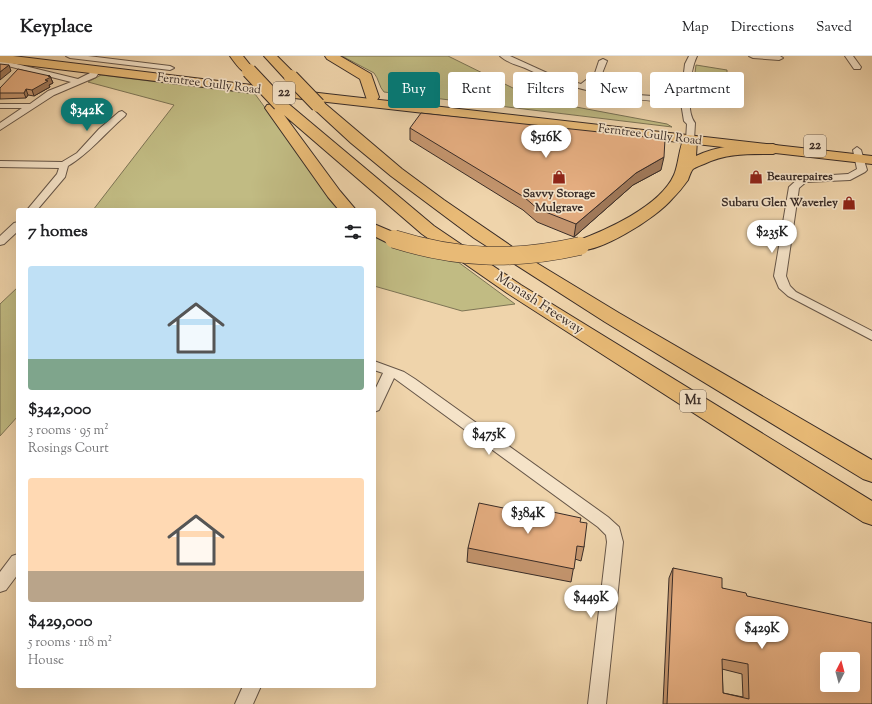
<!DOCTYPE html>
<meta charset="utf-8">
<style>
:root{--surface:#fff;--page:#f2f2f2;--text:#202124;--muted:#757577;--line:#e0e0e0;--accent:#0f766e}
body{margin:0;font-family:"Sorts Mill Goudy",serif;background:var(--page);color:var(--text);height:100vh;display:flex;flex-direction:column;font-size:15px;white-space:nowrap}
*{box-sizing:border-box;margin:0}
p{font-size:13px;color:var(--muted)}
.icon{flex:none;width:22px;height:22px;fill:none;stroke:currentColor;stroke-width:2;stroke-linecap:round;stroke-linejoin:round}
.map{position:relative;flex:1;overflow:hidden}
.sheet{position:absolute;left:16px;top:152px;width:360px;height:480px;display:flex;flex-direction:column;background:var(--surface);border-radius:4px;box-shadow:0 4px 16px #0002}
.sheet>*{flex:none}
.top-card{position:absolute;left:388px;top:16px;width:380px;height:36px;display:flex;gap:8px}
.needle{width:26px;rotate:6deg}
.controls{position:absolute;left:820px;top:596px;display:grid;gap:8px}
.controls a{display:grid;place-items:center;width:40px;height:40px;border-radius:4px;background:var(--surface);box-shadow:0 4px 16px #0002;font-size:20px}
.price{position:absolute;translate:-50% -34px;padding:0 9px;border-radius:14px;background:#fff;color:#222;font-size:13px;line-height:26px;filter:drop-shadow(0 1px 2px #0008)}
.price::after{content:'';position:absolute;left:50%;top:24px;width:12px;height:9px;margin-left:-6px;background:inherit;clip-path:polygon(0 0,100% 0,50% 100%)}
.price.active{background:var(--accent);color:#fff}
ul{padding:0;list-style:none}
li{display:grid;align-content:center;gap:8px;height:212px;padding:0 12px}
li span{display:grid;place-items:center;height:124px;border-radius:4px;color:#555}
li>.icon{margin-inline-start:auto}
span .icon{width:72px;height:72px;fill:#fffc;stroke-width:1}
li b{font-size:17px}
h2{display:flex;justify-content:space-between;align-items:center;height:48px;padding:0 12px;font-size:17px}
.tag{padding:0 14px;border-radius:4px;background:var(--surface);box-shadow:0 4px 16px #0002;font-size:14px;line-height:36px}
.tag.active{background:var(--accent);color:#fff}
header{display:flex;align-items:center;gap:24px;box-sizing:border-box;height:56px;padding:0 20px;background:var(--surface);border-bottom:1px solid var(--line)}
header strong{font-size:19px}
nav{display:flex;gap:22px;margin-inline-start:auto;font-size:14px}
.map>svg:first-child{display:block}
.green{fill:#c1bb83;stroke:#7d7455}
.lines{fill:none;stroke-linecap:round;stroke-linejoin:round}
.street-casing{stroke:#665648;stroke-width:2}
.primary-casing{stroke:#392c27;stroke-width:2}
.highway-casing{stroke:#392c27;stroke-width:2}
.street{fill:#f5e3c8;fill-rule:evenodd}
.primary{fill:#e8ba76;fill-rule:evenodd}
.highway{fill:#e8ba76;fill-rule:evenodd}
.highway-bridge-far1-casing{stroke:#392c27;stroke-width:16;stroke-linecap:butt}
.highway-bridge-casing{stroke:#392c27;stroke-width:19;stroke-linecap:butt}
.highway-bridge-far1{stroke:#e8ba76;stroke-width:14}
.highway-bridge{stroke:#e8ba76;stroke-width:18}
.wall{fill:#c4956e;stroke:#392c27;fill-rule:evenodd}
.shaded-wall{fill:#a0795a;stroke:#392c27}
.building{fill:#e4ad80;stroke:#392c27;fill-rule:evenodd}
.labels{text-anchor:middle;dominant-baseline:central;stroke-width:3.5;stroke-linejoin:round;paint-order:stroke}
.far-street-label{font-size:12px;fill:#392c27;stroke:#f5e3c8}
.far-poi-label{font-size:12px;font-weight:bold;fill:#392c27;stroke:#f5e3c8;text-anchor:start}
.shield{fill:#f5e3c8;stroke:#716357;stroke-width:1}
.shield-label{font-size:13px;font-weight:bold;fill:#392c27}
.street-label{font-size:14px;fill:#392c27;stroke:#f5e3c8}
</style>
<header>
<strong>Keyplace</strong>
<nav><a>Map</a><a>Directions</a><a>Saved</a></nav>
</header>
<div class="map">
<svg width="872" height="648" viewBox="0 0 872 648">
<rect width="100%" height="100%" fill="#efd4ab"/>
<filter id="stains"><feTurbulence type="fractalNoise" baseFrequency=".005" numOctaves="4"/><feColorMatrix values="0 0 0 0 .2 0 0 0 0 .09 0 0 0 0 .02 0 0 0 .5 -.17"/></filter>
<radialGradient id="worn" r=".72"><stop offset=".6" stop-color="#630" stop-opacity="0"/><stop offset="1" stop-color="#630" stop-opacity=".3"/></radialGradient>
<!-- green -->
<path class="green" d="M 342,0 L 448,0 L 523,37 L 536,42 L 576,51 L 667,68 L 672,71 L 384,36 C 379,31 379,23 374,17 Z
M 696,9 L 727,14 L 727,29 L 694,25 Z
M 101,19 L 255,38 L 340,154 L 93,154 L 174,49 L 88,26 Z
M 374,180 L 454,203 L 515,248 L 462,255 L 374,230 Z
M 18,231 L 18,360 L 0,380 L 0,248 Z"/>
<g class="lines">
<!-- street casing -->
<g class="street-casing">
<path id="street" d="M 66,0 L 88,0 L 170,10 L 174,12 L 170,14 L 70,2 Z
M 500,0 L 510,0 L 556,21 L 581,28 L 595,17 L 599,5 L 603,3 L 607,5 L 601,20 L 589,30 L 638,39 L 681,42 L 685,8 L 689,0 L 697,0 C 690,14 685,55 695,67 L 694,84 L 690,87 L 686,84 L 687,68 L 684,65 L 681,47 C 627,44 574,36 525,12 C 517,9 506,6 500,0 Z
M 749,0 L 780,0 L 783,2 L 779,4 L 753,2 Z
M 845,0 L 853,0 L 861,11 L 860,13 L 854,13 Z
M 0,4 L 78,23 L 90,17 L 96,13 L 100,15 L 96,21 L 54,39 L 0,74 L 0,67 L 22,52 L 0,52 L 0,48 L 30,48 L 48,35 L 71,26 L 0,8 Z
M 122,55 L 126,58 L 125,60 C 105,77 90,97 68,110 L 65,121 L 37,154 L 27,154 L 57,118 L 59,112 L 0,111 L 0,105 L 62,106 L 77,97 L 99,73 L 119,56 Z
M 857,91 L 861,94 L 867,114 L 865,116 L 850,124 L 806,126 L 799,132 L 786,220 L 790,230 L 796,236 L 872,275 L 872,284 L 788,240 L 779,232 L 774,220 L 789,131 L 800,121 L 848,118 L 857,113 L 853,94 Z
M 18,166 L 18,175 L 4,188 L 0,189 L 0,180 L 14,167 Z
M 374,305 L 404,316 L 415,323 L 608,461 L 619,471 L 623,486 L 606,648 L 588,648 L 607,486 L 606,479 L 598,471 L 394,322 L 379,354 L 374,356 L 374,336 L 383,317 L 374,314 Z
M 18,498 L 18,518 L 6,534 L 0,536 L 0,516 L 12,500 Z
M 243,630 L 261,630 L 253,648 L 235,648 Z"/>
</g>
<!-- primary casing -->
<g class="primary-casing">
<path id="primary" d="M 0,0 L 13,0 L 327,38 L 872,100 L 872,108 L 327,46 L 0,6 Z"/>
</g>
<!-- highway casing -->
<g class="highway-casing">
<path id="highway" d="M 230,0 L 243,0 L 255,15 L 254,18 C 243,20 236,8 230,0 Z
M 264,0 L 277,0 L 298,21 L 296,24 L 286,24 Z
M 325,0 L 340,0 L 371,18 L 379,41 L 377,44 L 367,44 L 360,23 L 327,3 Z
M 280,44 L 285,45 L 434,170 L 521,229 L 872,445 L 872,469 L 863,466 L 507,237 L 422,178 L 284,59 L 340,135 L 356,154 L 339,154 L 328,141 L 265,52 L 267,49 L 273,48 L 275,45 Z
M 318,45 L 323,46 L 402,113 L 444,144 L 530,203 L 619,257 L 872,404 L 872,426 L 863,423 L 605,266 L 474,182 L 391,120 L 351,87 L 313,52 L 311,49 L 313,46 Z
M 690,80 L 695,81 L 697,84 L 696,100 C 720,88 747,89 773,88 L 778,90 L 781,93 L 778,96 L 773,98 C 749,98 726,97 704,108 C 701,109 696,111 693,113 C 691,115 689,121 688,124 C 683,131 678,137 672,143 C 657,161 597,200 574,194 L 571,190 L 574,186 C 604,175 660,151 674,119 C 679,108 679,89 685,81 Z
M 374,168 L 400,179 L 403,183 L 400,187 L 394,188 L 388,187 L 374,180 Z"/>
</g>
<!-- street -->
<use href="#street" class="street"/>
<!-- primary -->
<use href="#primary" class="primary"/>
<!-- highway -->
<use href="#highway" class="highway"/>
<!-- highway-bridge-far1 casing -->
<g class="highway-bridge-far1-casing">
<path id="highway-bridge-far1" d="M 249,15 L 280,48
M 291,21 L 318,49"/>
</g>
<!-- highway-bridge casing -->
<g class="highway-bridge-casing">
<path id="highway-bridge" d="M 394,183 C 458,203 514,205 580,190"/>
</g>
<!-- highway-bridge-far1 -->
<use href="#highway-bridge-far1" class="highway-bridge-far1"/>
<!-- highway-bridge -->
<use href="#highway-bridge" class="highway-bridge"/>
</g>
<!-- wall -->
<path class="wall" d="M 50,20 L 53,27 L 49,29 L 50,31 L 34,40 L 28,39 L 26,42 L 0,43 L 0,32 Z
M 410,72 L 661,114 L 633,129 L 574,181 L 537,166 L 523,154 L 410,84 Z
M 552,462 L 580,466 L 584,491 L 581,505 L 575,503 L 571,526 L 467,506 L 468,492 Z
M 673,512 L 722,532 L 747,540 L 872,648 L 663,648 L 669,522 ZM 722,613 L 742,618 L 743,641 L 723,637 Z"/>
<!-- shaded-wall -->
<path class="shaded-wall" d="M 9,9 L 11,15 L 0,24 L 0,16 Z
M 48,20 L 50,20 L 53,27 L 49,29 L 50,31 L 34,40 L 32,34 L 45,24 Z
M 26,33 L 28,39 L 26,42 L 24,37 Z
M 664,101 L 661,114 L 633,129 L 574,181 L 576,168 L 636,117 Z"/>
<!-- building -->
<path class="building" d="M 0,8 L 9,9 L 0,16 Z
M 18,13 L 50,20 L 48,20 L 51,21 L 45,24 L 48,25 L 32,34 L 26,33 L 24,37 L 0,37 L 0,32 Z
M 421,57 L 665,83 L 664,101 L 636,117 L 576,168 L 538,153 L 524,141 L 410,72 Z
M 479,447 L 552,462 L 553,456 L 581,462 L 580,466 L 587,467 L 584,491 L 577,490 L 574,513 L 468,492 Z
M 673,512 L 722,522 L 722,532 L 746,537 L 747,540 L 872,567 L 872,648 L 667,648 ZM 722,603 L 748,608 L 749,643 L 723,637 ZM 827,603 L 853,603 L 853,629 L 827,629 Z"/>
<!-- icons -->
<defs>
<g id="shop-bare" transform="scale(1.08)"><path d="M-5-2.5h2.3a2.7 3.5 0 0 1 5.4 0H5L5.5 6h-11ZM-1.5-2.5h3a1.5 2.3 0 0 0-3 0Z" fill="#8f2418" stroke="#f5e3c8" stroke-width="2.5" paint-order="stroke"/></g>
</defs>
<g fill-rule="evenodd">
<use href="#shop-bare" x="559" y="121"/>
<use href="#shop-bare" x="756" y="121"/>
<use href="#shop-bare" x="849" y="147"/>
</g>
<g class="labels">
<!-- far-street labels -->
<g class="far-street-label">
<text transform="translate(209 28) rotate(7)">Ferntree Gully Road</text>
<text transform="translate(650 79) rotate(7)">Ferntree Gully Road</text>
</g>
<!-- far-poi labels -->
<g class="far-poi-label">
<text x="767" y="121">Beaurepaires</text>
<text x="559" y="138" text-anchor="middle">Savvy Storage<tspan x="559" dy="14">Mulgrave</tspan></text>
<text x="838" y="147" text-anchor="end">Subaru Glen Waverley</text>
</g>
<!-- shield labels -->
<g class="shield">
<rect x="273" y="26" width="22" height="22" rx="3"/>
<rect x="804" y="79" width="22" height="22" rx="3"/>
<rect x="680" y="334" width="26" height="22" rx="3"/>
</g>
<g class="shield-label">
<text x="284" y="37">22</text>
<text x="815" y="90">22</text>
<text x="693" y="345">M1</text>
</g>
<!-- street labels -->
<g class="street-label">
<text transform="translate(539 248) rotate(33)">Monash Freeway</text>
</g>
</g>
<rect width="100%" height="100%" filter="url(#stains)"/>
<rect width="100%" height="100%" fill="url(#worn)"/>
</svg>
<div class="controls">
<a><svg class="needle" viewBox="-14 -14 28 28"><path d="M0-13l5 13h-10z" fill="#e53935"/><path d="M0 13l5-13h-10z" fill="#757577"/></svg></a>
</div>
<b class="price active" style="left:87px;top:76px">$342K</b>
<b class="price" style="left:546px;top:103px">$516K</b>
<b class="price" style="left:772px;top:198px">$235K</b>
<b class="price" style="left:489px;top:400px">$475K</b>
<b class="price" style="left:528px;top:479px">$384K</b>
<b class="price" style="left:591px;top:563px">$449K</b>
<b class="price" style="left:762px;top:594px">$429K</b>
<div class="top-card">
<a class="tag active">Buy</a>
<a class="tag">Rent</a>
<a class="tag">Filters</a>
<a class="tag">New</a>
<a class="tag">Apartment</a>
</div>
<section class="sheet">
<h2>7 homes<svg class="icon" aria-label="filters" viewBox="0 0 24 24"><path d="M4 7h16M4 17h16"/><circle cx="9" cy="7" r="2"/><circle cx="15" cy="17" r="2"/></svg></h2>
<ul>
<li><span style="background:linear-gradient(#bfe0f5 75%,#7fa58c 0)"><svg class="icon" aria-label="home" viewBox="0 0 24 24"><path d="M3 11l9-7 9 7M6 9v11h12V9"/></svg></span><div><b>$342,000</b><p>3 rooms · 95 m²</p><p>Rosings Court</p></div></li>
<li><span style="background:linear-gradient(#ffd9b3 75%,#b9a48a 0)"><svg class="icon" aria-label="home" viewBox="0 0 24 24"><path d="M3 11l9-7 9 7M6 9v11h12V9"/></svg></span><div><b>$429,000</b><p>5 rooms · 118 m²</p><p>House</p></div></li>
</ul>
</section>
</div>
